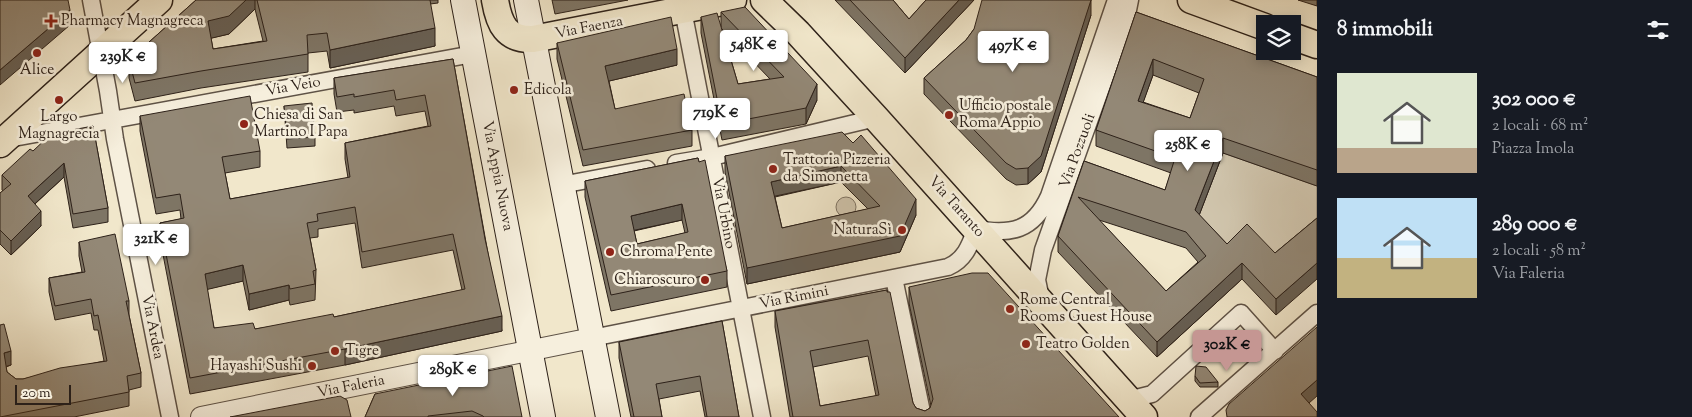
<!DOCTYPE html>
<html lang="it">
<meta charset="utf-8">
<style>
:root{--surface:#171b24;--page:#20242c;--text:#f1f3f6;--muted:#9ea1a6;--accent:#c59692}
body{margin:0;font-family:"Sorts Mill Goudy",serif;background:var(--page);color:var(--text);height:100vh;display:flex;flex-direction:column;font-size:19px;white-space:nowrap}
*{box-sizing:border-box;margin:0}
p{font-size:16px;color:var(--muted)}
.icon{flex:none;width:28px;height:28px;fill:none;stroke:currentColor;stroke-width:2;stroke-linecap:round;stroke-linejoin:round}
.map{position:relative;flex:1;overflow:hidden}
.side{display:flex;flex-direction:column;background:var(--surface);width:375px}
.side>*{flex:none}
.tools{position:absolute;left:1256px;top:15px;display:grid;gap:10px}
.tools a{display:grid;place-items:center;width:45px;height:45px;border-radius:0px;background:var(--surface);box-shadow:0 2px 12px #0003;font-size:25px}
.scale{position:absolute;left:15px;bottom:12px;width:56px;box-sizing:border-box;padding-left:5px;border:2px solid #2d2119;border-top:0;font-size:14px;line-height:18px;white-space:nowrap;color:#2d2119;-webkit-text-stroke:4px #f6efdd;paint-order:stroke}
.price{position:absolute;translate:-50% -42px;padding:0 11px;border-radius:5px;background:#fff;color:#222;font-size:16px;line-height:32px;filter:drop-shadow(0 1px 2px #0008)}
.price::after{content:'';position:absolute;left:50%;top:30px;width:15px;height:11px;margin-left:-8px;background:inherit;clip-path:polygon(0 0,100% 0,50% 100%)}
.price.current{background:var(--accent);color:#111}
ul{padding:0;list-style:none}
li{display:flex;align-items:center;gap:15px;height:125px;padding:0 20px}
li span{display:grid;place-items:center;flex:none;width:140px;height:100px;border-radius:0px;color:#555}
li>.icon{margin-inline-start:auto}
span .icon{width:60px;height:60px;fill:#fffc;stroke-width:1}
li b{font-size:21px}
h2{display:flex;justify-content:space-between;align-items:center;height:60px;padding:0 20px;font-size:21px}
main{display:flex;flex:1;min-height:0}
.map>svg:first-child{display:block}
.green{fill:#d0c5ad;stroke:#7e7363}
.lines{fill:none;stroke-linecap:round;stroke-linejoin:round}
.minor-casing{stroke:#5e5246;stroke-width:19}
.tertiary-casing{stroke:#5e5246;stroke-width:22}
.secondary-casing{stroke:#2d2119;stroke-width:26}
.primary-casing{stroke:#2d2119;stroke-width:29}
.minor{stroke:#f6efdd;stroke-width:16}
.tertiary{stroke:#f6efdd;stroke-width:20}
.secondary{stroke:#f6efdd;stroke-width:24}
.primary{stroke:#f1e7cb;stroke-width:26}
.wall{fill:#7e7565;stroke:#2d2119;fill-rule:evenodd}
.shaded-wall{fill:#675f53;stroke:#2d2119}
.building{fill:#938876;stroke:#2d2119;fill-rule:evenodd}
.poi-dot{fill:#8f2418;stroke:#f6efdd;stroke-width:2}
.labels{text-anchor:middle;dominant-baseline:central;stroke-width:5;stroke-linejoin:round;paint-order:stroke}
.poi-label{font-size:15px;fill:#2d2119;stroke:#f6efdd;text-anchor:start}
.street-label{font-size:15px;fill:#2d2119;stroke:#f6efdd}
</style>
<main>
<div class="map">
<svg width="1317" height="417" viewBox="0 0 1317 417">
<rect width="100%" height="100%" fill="#f1e7cb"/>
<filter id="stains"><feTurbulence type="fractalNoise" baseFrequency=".004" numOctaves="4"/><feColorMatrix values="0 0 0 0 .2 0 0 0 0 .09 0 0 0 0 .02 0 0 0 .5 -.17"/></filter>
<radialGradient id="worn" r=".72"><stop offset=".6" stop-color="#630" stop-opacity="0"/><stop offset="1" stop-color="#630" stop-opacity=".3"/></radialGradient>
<!-- green -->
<path class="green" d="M 1223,153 L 1317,186 L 1317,233 L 1263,279 L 1227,259 L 1195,226 Z
M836 207a10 10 0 1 1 20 0a10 10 0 1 1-20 0Z"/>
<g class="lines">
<!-- minor casing -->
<g class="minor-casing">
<path id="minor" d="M 91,0 L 108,91 L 115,139 L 170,417
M 683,10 L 762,417
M 8,139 L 473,54
M 676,163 L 712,157 L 876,118
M 561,185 L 647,169
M 894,278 L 923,417
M 1041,299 L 1037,280 L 1043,250 L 1127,15 L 1130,0
M 592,338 L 948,267 C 965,260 970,245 976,229 C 1011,235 1033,231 1049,196 L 1116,0
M 1122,393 L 1136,398 L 1152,394 L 1241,313 L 1275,351
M 1199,417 L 1317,313"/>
</g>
<!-- tertiary casing -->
<g class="tertiary-casing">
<path id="tertiary" d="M 201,417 L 592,338"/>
</g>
<!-- secondary casing -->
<g class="secondary-casing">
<path id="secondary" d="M 463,0 L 543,417
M 526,0 L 608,417"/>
</g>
<!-- primary casing -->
<g class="primary-casing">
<path id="primary" d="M 495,0 C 499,24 506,40 533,39 L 733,0
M 764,0 L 798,33 L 876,118 L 1144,417
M 1191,0 L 1265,27
M 1292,36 L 1317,45
M 0,144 L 159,0"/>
</g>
<!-- minor -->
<use href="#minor" class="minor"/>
<!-- tertiary -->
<use href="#tertiary" class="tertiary"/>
<!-- secondary -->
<use href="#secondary" class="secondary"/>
<!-- primary -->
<use href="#primary" class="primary"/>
</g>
<!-- wall -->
<path class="wall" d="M 196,0 L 438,0 L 438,3 L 430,4 L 435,46 L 330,68 L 327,51 L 308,53 L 308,72 L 201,88 L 135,101 L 129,78 L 129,60 ZM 255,9 L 263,41 L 213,49 L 211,38 L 229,34 Z
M 552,0 L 628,0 L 555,14 Z
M 835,0 L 893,0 L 909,19 L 926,0 L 974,0 L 905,73 Z
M 1298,0 L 1317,0 L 1317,6 Z
M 721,12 L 817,100 L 806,124 L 722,140 L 701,33 L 701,17 L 721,27 ZM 722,29 L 770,79 L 738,84 Z
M 1136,12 L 1317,77 L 1317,186 L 1223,153 L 1199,215 L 1227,244 L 1275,253 L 1317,218 L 1276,315 L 1242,279 L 1157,357 L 1058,252 L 1058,236 L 1084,161 L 1165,190 L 1171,173 L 1096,146 L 1096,130 ZM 1153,75 L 1199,93 L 1190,118 L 1143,102 ZM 1099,220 L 1186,248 L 1198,262 L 1166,291 Z
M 1091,15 L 1041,172 L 1028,184 L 1016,185 L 1006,179 L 924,94 L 924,78 L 966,40 L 974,29 Z
M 557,43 L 677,65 L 609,81 L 615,109 L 692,130 L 692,146 L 583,166 L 557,59 Z
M 453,59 L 502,331 L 345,365 L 190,394 L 160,239 L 160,223 L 181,219 L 180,210 L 156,214 L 140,131 L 140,116 L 260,151 L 260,167 L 225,173 L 230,199 L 348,178 L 345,159 L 345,143 L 428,126 L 425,111 L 396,116 L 394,106 L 354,113 L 354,110 L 337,112 L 334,94 L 334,78 ZM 355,223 L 362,268 L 453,250 L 462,290 L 334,317 L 255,329 L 214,328 L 207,289 L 243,281 L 249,310 L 289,300 L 290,305 L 315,300 L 316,270 L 310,238 L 318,237 L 318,229 Z
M 284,106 L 315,137 L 315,146 L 287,148 Z
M 93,126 L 108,208 L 108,222 L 73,228 L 64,177 L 35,204 L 41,226 L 11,255 L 0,244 L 0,193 L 3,191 L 2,190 L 2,175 L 33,151 Z
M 853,143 L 916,215 L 900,252 L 747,284 L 725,172 L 725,156 ZM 841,182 L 868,209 L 782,228 L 775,197 Z
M 698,158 L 727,271 L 727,287 L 611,311 L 585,197 L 585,181 ZM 682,220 L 685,233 L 637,244 L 634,231 Z
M 79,242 L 129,301 L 129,315 L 141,373 L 141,387 L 129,390 L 129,406 L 74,417 L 0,417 L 0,325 L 11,365 L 6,367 L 7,372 L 16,379 L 23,379 L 104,361 L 98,330 L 94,330 L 91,313 L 55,320 L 49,292 L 49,278 L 82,272 L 79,256 Z
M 909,287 L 1119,417 L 790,417 L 775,327 L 775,311 L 887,290 L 913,403 L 916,408 L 925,411 L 930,408 L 931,406 L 909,303 ZM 868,356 L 876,396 L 820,406 L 813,367 Z
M 722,321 L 739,417 L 705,417 L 700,391 L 659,399 L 662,417 L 631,417 L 619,358 L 619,342 Z
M 1195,376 L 1218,382 L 1218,387 L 1200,387 L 1195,381 Z
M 375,394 L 522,417 L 365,417 Z"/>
<!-- shaded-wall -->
<path class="shaded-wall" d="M 246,0 L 255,0 L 255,9 L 229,34 L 208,39 L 208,21 Z
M 959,0 L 974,0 L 905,73 L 905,58 Z
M 1091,0 L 1091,15 L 1041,172 L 1028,184 L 1028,168 Z
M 70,10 L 70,25 L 0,85 L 0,70 Z
M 435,28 L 435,46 L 330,68 L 330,50 Z
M 677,49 L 677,65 L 605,82 L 605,66 Z
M 1153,59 L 1153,75 L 1138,117 L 1138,101 Z
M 817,84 L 817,100 L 806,124 L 806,108 Z
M 1223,138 L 1223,153 L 1195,226 L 1195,210 Z
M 64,163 L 64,177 L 28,210 L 28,196 Z
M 841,166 L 841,182 L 771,197 L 771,182 Z
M 916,199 L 916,215 L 900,252 L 747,284 L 747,268 Z
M 682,204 L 682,220 L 631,231 L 631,216 Z
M 41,211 L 41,226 L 11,255 L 11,241 Z
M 1242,263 L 1242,279 L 1157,357 L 1157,342 Z
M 1317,263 L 1317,279 L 1276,315 L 1276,299 Z
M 243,265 L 243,281 L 205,290 L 205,274 Z
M 289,285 L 289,300 L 249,310 L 249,294 Z
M 502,316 L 502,331 L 345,365 L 345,349 Z
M 11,351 L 11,365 L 4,367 L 4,353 Z
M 1317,380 L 1317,396 L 1301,410 L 1301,394 Z"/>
<!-- building -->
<path class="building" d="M 0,0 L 68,0 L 70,10 L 0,70 Z
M 196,0 L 246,0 L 229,16 L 208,21 L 213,49 L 267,41 L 257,0 L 430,0 L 435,28 L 330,50 L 327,33 L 307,35 L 308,54 L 201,71 L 135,83 L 129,60 Z
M 850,0 L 893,0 L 909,19 L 926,0 L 959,0 L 905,58 Z
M 982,0 L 1091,0 L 1041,156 L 1028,168 L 1016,169 L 1006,163 L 924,78 L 966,40 L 974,29 Z
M 745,7 L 817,84 L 806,108 L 722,124 L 701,17 L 717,13 L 738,84 L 784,77 L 721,12 Z
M 1136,12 L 1317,77 L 1317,170 L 1223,138 L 1195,210 L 1227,244 L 1247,224 L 1275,253 L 1317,218 L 1317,263 L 1276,299 L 1242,263 L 1157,342 L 1058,236 L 1084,161 L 1165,190 L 1175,158 L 1096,130 ZM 1153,59 L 1204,79 L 1190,118 L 1138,101 ZM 1078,197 L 1186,232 L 1206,256 L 1166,291 Z
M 671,17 L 677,49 L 605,66 L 615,109 L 684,94 L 692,130 L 583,150 L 557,43 Z
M 453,59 L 485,239 L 502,316 L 345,349 L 190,378 L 160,223 L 184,218 L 180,194 L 156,198 L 140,116 L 250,96 L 260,151 L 222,157 L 230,199 L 350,177 L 345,143 L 431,126 L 425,95 L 396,100 L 394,90 L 354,97 L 354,94 L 337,97 L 334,78 ZM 355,207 L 362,252 L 453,234 L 465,289 L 334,317 L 333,314 L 255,329 L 253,323 L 214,328 L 205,274 L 243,265 L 249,294 L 289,285 L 290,289 L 315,284 L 313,271 L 316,270 L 307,223 L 318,221 L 317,214 Z
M 312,103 L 315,137 L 287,139 L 284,106 Z
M 93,126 L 108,208 L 73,214 L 64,163 L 28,196 L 41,211 L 11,241 L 0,230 L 0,193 L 11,184 L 2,175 L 30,149 L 33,151 L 51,134 Z
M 842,132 L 853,143 L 861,135 L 916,199 L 900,236 L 747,268 L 725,156 ZM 841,166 L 880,206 L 782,228 L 771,182 Z
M 698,158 L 699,162 L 705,160 L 727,271 L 611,295 L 585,181 ZM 682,204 L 688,232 L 637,244 L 631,216 Z
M 115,234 L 129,301 L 126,301 L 141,373 L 127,376 L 129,392 L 0,417 L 0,325 L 4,324 L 11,351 L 4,353 L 7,372 L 16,379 L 23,379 L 60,368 L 107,361 L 98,315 L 94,316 L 91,299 L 55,306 L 49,278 L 85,272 L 79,242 Z
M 972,273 L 988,273 L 1119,417 L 793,417 L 775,311 L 887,290 L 887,292 L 890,292 L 913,403 L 916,408 L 925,411 L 930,408 L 933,399 L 909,287 ZM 868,340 L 879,395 L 820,406 L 810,351 Z
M 722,321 L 739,417 L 707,417 L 700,376 L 656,384 L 662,417 L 634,417 L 619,342 Z
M 1317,327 L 1317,380 L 1301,394 L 1317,412 L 1317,417 L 1227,417 L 1226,410 L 1229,404 Z
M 512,366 L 522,417 L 484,417 L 483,416 L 472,411 L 428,416 L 428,417 L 365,417 L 375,394 Z
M 1196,366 L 1206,367 L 1218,382 L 1200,383 L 1195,376 Z
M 340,396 L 347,400 L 351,417 L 230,417 Z"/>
<!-- markers -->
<g class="poi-dot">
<path d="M48.5 13.5h5v5h5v5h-5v5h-5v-5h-5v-5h5z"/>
<circle cx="37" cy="53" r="5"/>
<circle cx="514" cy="90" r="5"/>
<circle cx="59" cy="100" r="5"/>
<circle cx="949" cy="115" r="5"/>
<circle cx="244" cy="124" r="5"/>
<circle cx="773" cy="169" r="5"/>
<circle cx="902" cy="230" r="5"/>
<circle cx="610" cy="252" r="5"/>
<circle cx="705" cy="280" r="5"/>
<circle cx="1010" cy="309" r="5"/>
<circle cx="1026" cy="344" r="5"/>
<circle cx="335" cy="351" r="5"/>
<circle cx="312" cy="366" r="5"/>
</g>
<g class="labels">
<!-- poi labels -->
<g class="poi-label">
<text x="61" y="21">Pharmacy Magnagreca</text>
<text x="37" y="70" text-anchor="middle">Alice</text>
<text x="524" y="90">Edicola</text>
<text x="959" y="106">Ufficio postale<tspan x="959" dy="17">Roma Appio</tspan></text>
<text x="254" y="115">Chiesa di San<tspan x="254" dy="17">Martino I Papa</tspan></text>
<text x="59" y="117" text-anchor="middle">Largo<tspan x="59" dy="17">Magnagrecia</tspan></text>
<text x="783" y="160">Trattoria Pizzeria<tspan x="783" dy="17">da Simonetta</tspan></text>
<text x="892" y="230" text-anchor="end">NaturaSì</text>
<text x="620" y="252">Chroma Pente</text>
<text x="695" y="280" text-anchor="end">Chiaroscuro</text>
<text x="1020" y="300">Rome Central<tspan x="1020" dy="17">Rooms Guest House</tspan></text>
<text x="1036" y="344">Teatro Golden</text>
<text x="345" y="351">Tigre</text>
<text x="302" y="366" text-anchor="end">Hayashi Sushi</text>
</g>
<!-- street labels -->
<g class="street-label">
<text transform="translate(589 28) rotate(-11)">Via Faenza</text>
<text transform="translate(293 87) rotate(-10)">Via Veio</text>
<text transform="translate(1078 151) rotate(-70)">Via Pozzuoli</text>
<text transform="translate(497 176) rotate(79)">Via Appia Nuova</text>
<text transform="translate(956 207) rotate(48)">Via Taranto</text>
<text transform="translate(723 213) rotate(79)">Via Urbino</text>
<text transform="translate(794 298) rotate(-11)">Via Rimini</text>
<text transform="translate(152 327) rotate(79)">Via Ardea</text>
<text transform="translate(351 387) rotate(-11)">Via Faleria</text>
</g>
</g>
<rect width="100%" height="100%" filter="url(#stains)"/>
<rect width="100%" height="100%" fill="url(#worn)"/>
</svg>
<div class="tools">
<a><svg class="icon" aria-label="layers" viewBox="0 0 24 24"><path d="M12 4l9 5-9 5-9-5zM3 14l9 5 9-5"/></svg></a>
</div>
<div class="scale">20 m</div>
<b class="price" style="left:754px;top:72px">548K €</b>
<b class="price" style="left:1013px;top:73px">497K €</b>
<b class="price" style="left:123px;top:84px">239K €</b>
<b class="price" style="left:716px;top:140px">719K €</b>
<b class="price" style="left:1188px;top:172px">258K €</b>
<b class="price" style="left:156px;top:266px">321K €</b>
<b class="price current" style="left:1227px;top:372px">302K €</b>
<b class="price" style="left:453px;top:397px">289K €</b>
</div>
<section class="side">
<h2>8 immobili<svg class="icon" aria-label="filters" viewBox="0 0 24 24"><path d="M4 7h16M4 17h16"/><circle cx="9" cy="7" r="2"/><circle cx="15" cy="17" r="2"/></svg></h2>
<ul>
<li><span style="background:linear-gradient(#dfe7d0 75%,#b9a48a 0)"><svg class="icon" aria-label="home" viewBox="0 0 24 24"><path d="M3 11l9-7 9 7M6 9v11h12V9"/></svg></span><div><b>302 000 €</b><p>2 locali · 68 m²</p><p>Piazza Imola</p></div></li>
<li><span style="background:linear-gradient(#bfe0f5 60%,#c2b280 0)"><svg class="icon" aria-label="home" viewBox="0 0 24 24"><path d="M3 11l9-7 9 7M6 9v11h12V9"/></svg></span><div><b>289 000 €</b><p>2 locali · 58 m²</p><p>Via Faleria</p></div></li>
</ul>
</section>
</main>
